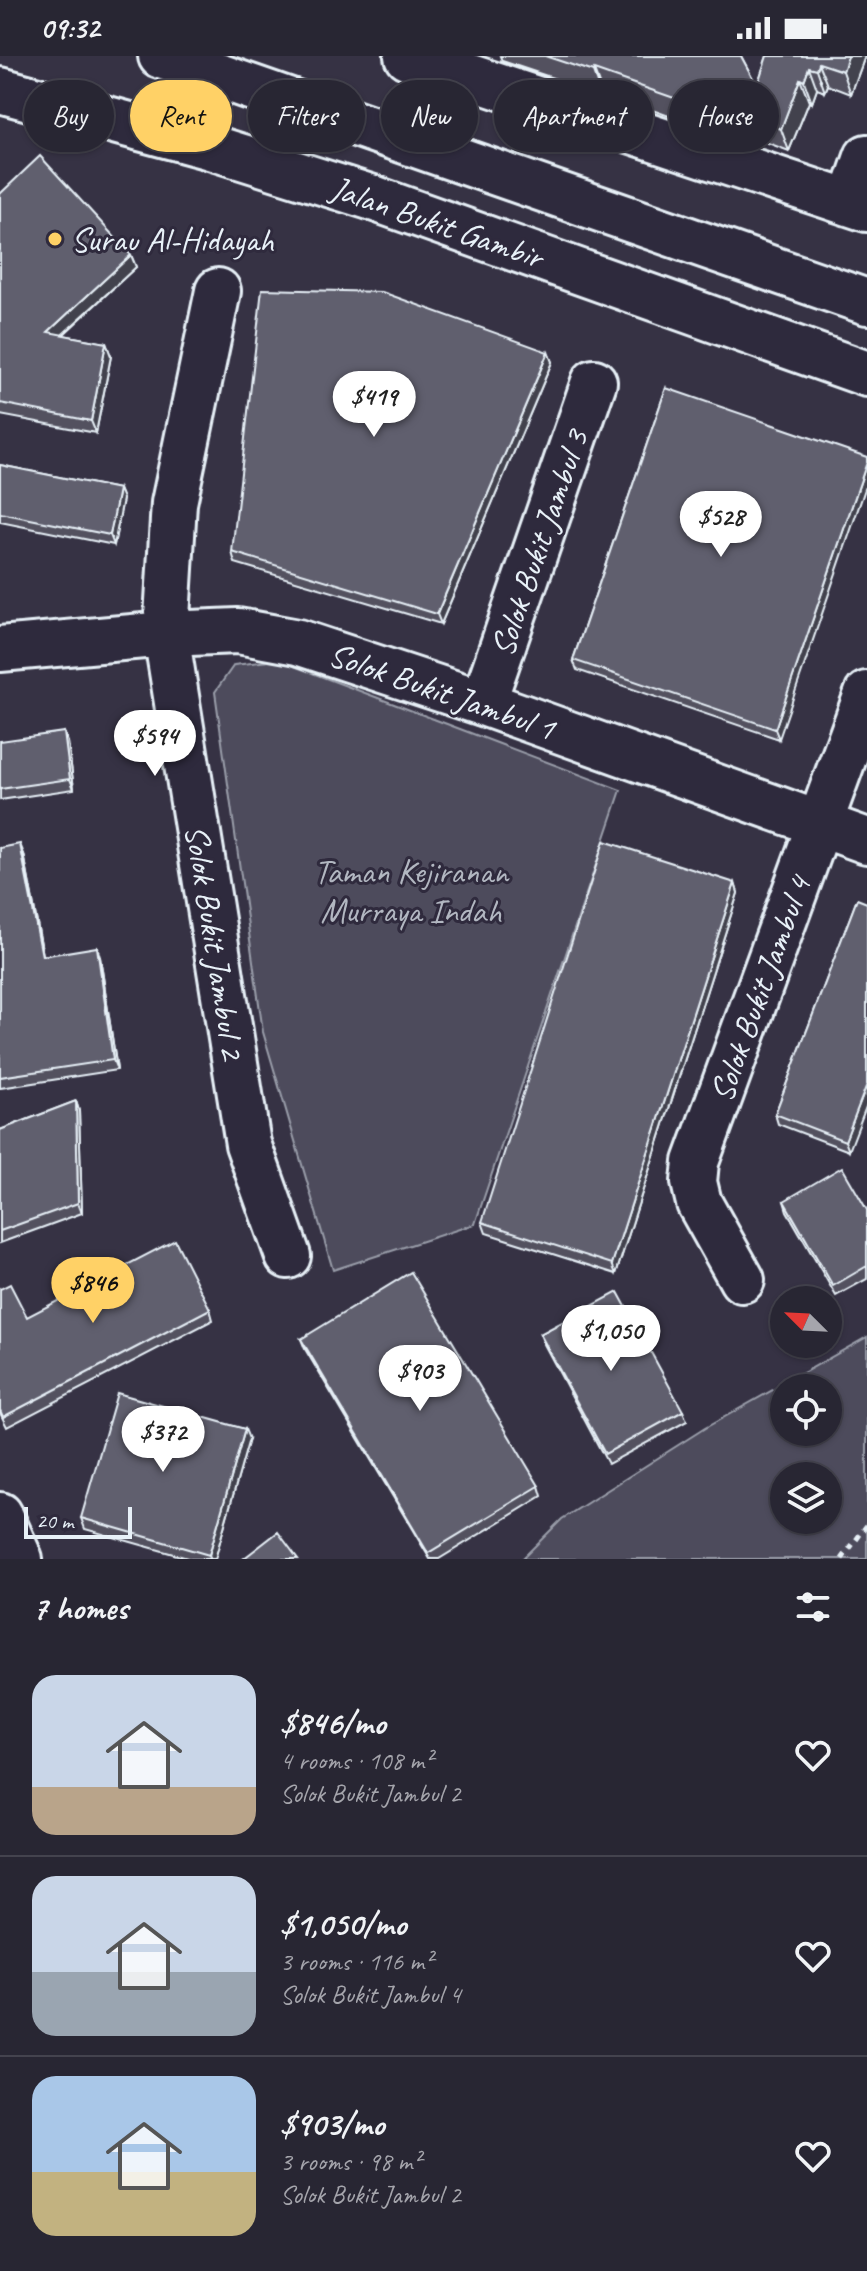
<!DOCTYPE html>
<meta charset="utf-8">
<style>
:root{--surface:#282633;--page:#302e3b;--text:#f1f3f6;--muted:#a5a5ac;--line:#44434e;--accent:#ffd166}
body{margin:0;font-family:Caveat,sans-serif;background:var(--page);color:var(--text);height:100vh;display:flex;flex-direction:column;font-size:30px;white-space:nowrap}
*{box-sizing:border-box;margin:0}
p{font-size:26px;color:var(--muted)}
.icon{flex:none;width:44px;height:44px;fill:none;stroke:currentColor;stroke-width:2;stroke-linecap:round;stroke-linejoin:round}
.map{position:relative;height:1503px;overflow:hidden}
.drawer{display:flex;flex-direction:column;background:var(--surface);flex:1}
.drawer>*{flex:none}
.banner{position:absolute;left:24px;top:24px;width:820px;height:72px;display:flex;gap:16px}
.needle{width:52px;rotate:294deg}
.controls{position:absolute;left:770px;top:1230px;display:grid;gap:16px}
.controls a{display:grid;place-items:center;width:72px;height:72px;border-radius:50%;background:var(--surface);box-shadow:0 2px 6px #0004,0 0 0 2px var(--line);font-size:40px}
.scale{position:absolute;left:24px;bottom:20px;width:108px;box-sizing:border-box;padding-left:8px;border:4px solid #e8f1f8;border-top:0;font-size:22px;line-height:28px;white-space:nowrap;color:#e8f1f8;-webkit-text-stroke:6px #2f2a3d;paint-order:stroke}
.price{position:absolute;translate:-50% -68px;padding:0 18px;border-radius:28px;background:#fff;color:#222;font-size:26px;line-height:52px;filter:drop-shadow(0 2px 4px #0008)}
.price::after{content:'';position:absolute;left:50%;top:48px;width:24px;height:18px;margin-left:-12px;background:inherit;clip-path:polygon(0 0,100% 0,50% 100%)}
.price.on{background:var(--accent);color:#111}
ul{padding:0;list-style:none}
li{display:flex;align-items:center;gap:24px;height:200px;padding:0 32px}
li+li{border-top:2px solid var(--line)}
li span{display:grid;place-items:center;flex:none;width:224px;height:160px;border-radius:24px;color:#555}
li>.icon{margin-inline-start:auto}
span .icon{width:96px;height:96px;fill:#fffc;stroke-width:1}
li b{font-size:34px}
h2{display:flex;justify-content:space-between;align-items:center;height:96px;padding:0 32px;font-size:34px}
.tag{padding:0 28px;border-radius:36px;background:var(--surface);box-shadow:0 2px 6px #0004,0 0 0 2px var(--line);font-size:28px;line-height:72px}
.tag.on{background:var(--accent);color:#111}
.status{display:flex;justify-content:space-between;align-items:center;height:56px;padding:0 40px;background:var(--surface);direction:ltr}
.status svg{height:22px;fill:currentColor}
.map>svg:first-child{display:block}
.green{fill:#4d4b5c;stroke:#9a9eaa;stroke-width:2;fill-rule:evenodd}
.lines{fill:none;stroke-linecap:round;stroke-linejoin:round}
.minor-casing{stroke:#e8f1f8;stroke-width:50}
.major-casing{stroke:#e8f1f8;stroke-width:50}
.path{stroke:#e8f1f8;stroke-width:5;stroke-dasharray:6 6;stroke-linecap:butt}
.minor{stroke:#2f2a3d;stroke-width:44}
.major{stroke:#2f2a3d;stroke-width:44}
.wall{fill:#53515f;stroke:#e8f1f8;stroke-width:2}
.shaded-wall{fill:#43424d;stroke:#e8f1f8;stroke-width:2}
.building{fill:#605e6e;stroke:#e8f1f8;stroke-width:2}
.poi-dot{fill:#ffd166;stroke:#2f2a3d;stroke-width:3}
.labels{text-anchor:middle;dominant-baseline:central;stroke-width:6;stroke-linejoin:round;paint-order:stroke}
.street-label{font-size:34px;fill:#e8f1f8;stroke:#2f2a3d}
.poi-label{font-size:34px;fill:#e8f1f8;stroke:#2f2a3d;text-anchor:start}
.park-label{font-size:34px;fill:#b2b7c1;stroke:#2f2a3d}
</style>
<div class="status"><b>09:32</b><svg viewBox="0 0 49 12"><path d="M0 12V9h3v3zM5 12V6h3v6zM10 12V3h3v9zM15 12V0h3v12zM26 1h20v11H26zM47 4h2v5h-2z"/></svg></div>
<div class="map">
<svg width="867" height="1503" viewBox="0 0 867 1503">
<rect width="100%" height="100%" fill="#363244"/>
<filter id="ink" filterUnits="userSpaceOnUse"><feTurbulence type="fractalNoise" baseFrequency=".0125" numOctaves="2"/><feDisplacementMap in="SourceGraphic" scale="16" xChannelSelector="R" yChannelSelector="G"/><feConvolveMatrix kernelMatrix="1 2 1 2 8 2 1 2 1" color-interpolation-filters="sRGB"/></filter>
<g filter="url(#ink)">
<!-- green -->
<path class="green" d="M 278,604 L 621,734 L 475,1168 L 333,1214 L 263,976 L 215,636 L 234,609 Z
M 867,1281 L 867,1503 L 522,1503 L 562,1463 L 705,1372 ZM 784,1332 L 828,1332 L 828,1376 L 784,1376 ZM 784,1420 L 828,1420 L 828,1464 L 784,1464 Z"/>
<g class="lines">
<!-- minor casing -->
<g class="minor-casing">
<path id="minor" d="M 407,0 L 867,153
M 851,147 L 867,101
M 218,235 L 174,447 L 166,578 L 248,1088 L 288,1200
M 0,593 L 166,578 L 238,575 L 298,586 L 483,647 L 867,785
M 483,647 L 594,326
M 742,1224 L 699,1147 L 694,1126 L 696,1106 L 867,638"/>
</g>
<!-- major casing -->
<g class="major-casing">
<path id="major" d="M 161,0 L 867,246
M 0,34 L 207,90 L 370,141 L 867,318
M 0,1459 L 20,1503"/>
</g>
<!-- path -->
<path class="path" d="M 842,1503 L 867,1469"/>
<!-- minor -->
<use href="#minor" class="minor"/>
<!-- major -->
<use href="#major" class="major"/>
</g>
<!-- wall -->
<path class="wall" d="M 500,0 L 741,0 L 757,30 L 767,0 L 865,0 L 851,38 L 828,29 L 825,36 L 817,33 L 812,47 L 809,46 L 789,95 L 728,72 L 725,80 L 602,36 L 601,38 L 502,5 Z
M 0,138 L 131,199 L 136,211 L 63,279 L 106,287 L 111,300 L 96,377 L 0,359 Z
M 548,296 L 552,306 L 441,568 L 235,507 L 232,496 Z
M 666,332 L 779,683 L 577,614 L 573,604 Z
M 0,409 L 119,433 L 123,443 L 114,489 L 0,466 Z
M 0,685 L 68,686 L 74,733 L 0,744 Z
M 0,792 L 24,798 L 43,899 L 100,901 L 117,1014 L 0,1032 Z
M 735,827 L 738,837 L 616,1218 L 486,1177 L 482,1166 Z
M 857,843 L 849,1095 L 778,1068 L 775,1058 Z
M 76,1045 L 79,1055 L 82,1157 L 0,1187 L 0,1074 Z
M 784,1145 L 867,1154 L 867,1223 L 836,1240 L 787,1155 Z
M 0,1233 L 27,1261 L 210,1253 L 213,1264 L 7,1371 L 0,1357 Z
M 540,1278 L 683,1355 L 687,1365 L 608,1408 L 544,1288 Z
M 301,1283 L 539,1430 L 542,1440 L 439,1503 L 430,1503 L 305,1293 Z
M 249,1383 L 215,1503 L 191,1503 L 85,1473 L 81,1462 Z"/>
<!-- shaded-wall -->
<path class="shaded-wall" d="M 848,0 L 865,0 L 851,38 L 843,15 Z
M 819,7 L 828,29 L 825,36 L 817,13 Z
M 809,11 L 817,33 L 812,47 L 804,25 Z
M 594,14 L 602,36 L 601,38 L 593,16 Z
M 800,23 L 809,46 L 789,95 L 781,73 Z
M 720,50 L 728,72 L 725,80 L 717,57 Z
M 131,199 L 136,211 L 52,288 L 48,276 Z
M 106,287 L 111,300 L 96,377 L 91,365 Z
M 548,296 L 552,306 L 441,568 L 437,558 Z
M 867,406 L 867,427 L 779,683 L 775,673 Z
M 119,433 L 123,443 L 114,489 L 110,479 Z
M 64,676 L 68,686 L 74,733 L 70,723 Z
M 20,788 L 24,798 L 45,910 L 42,900 Z
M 735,827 L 738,837 L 616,1218 L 612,1208 Z
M 97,891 L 100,901 L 117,1014 L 113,1004 Z
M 867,1028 L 867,1048 L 849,1095 L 845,1085 Z
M 76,1045 L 79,1055 L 82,1157 L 78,1147 Z
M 245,1373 L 249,1383 L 215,1503 L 211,1503 L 209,1499 Z"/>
<!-- building -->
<path class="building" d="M 545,0 L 741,0 L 757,30 L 767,0 L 848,0 L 843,15 L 819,7 L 817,13 L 809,11 L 804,25 L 800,23 L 781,73 L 720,50 L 717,57 L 594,14 L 593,16 Z
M 40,100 L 131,199 L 48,276 L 106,287 L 91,365 L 0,347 L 0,138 Z
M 262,233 L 382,236 L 548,296 L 437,558 L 232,496 Z
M 666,332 L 867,401 L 867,406 L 775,673 L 573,604 Z
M 0,409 L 119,433 L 110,479 L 0,457 Z
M 64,676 L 70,723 L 0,733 L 0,685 Z
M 604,785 L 735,827 L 612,1208 L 482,1166 Z
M 20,788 L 42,900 L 97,891 L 113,1004 L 0,1021 L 0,792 Z
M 857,843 L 867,847 L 867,1028 L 845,1085 L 775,1058 Z
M 76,1045 L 78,1147 L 0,1175 L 0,1074 Z
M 842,1111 L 867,1154 L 867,1210 L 833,1230 L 784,1145 Z
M 175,1184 L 210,1253 L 3,1361 L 0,1354 L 0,1233 L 10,1228 L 27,1261 Z
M 411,1216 L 539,1430 L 428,1497 L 301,1283 Z
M 618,1236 L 683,1355 L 605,1398 L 540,1278 Z
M 117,1337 L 245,1373 L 209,1499 L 81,1462 Z
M 278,1476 L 298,1503 L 243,1503 Z"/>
</g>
<!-- markers -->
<circle class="poi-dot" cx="55" cy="183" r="8"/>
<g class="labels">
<!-- street labels -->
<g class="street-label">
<text transform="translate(437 166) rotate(19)">Jalan Bukit Gambir</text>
<text transform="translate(539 487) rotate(-71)">Solok Bukit Jambul 3</text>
<text transform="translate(442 635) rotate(19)">Solok Bukit Jambul 1</text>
<text transform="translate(215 886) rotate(81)">Solok Bukit Jambul 2</text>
<text transform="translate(760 933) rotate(-70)">Solok Bukit Jambul 4</text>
</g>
<!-- poi labels -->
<g class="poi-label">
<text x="71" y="183">Surau Al-Hidayah</text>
</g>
<!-- park labels -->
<g class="park-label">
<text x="411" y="815">Taman Kejiranan<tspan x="411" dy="39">Murraya Indah</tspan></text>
</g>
</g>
</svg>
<div class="controls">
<a><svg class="needle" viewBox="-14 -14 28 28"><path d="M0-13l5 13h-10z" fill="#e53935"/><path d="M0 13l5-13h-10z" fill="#a5a5ac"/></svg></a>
<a><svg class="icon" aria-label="locate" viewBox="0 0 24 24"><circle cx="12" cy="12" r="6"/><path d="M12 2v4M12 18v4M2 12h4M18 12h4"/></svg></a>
<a><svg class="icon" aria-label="layers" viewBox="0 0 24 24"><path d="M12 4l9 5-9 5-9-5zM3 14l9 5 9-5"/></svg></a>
</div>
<div class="scale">20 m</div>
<b class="price" style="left:374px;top:383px">$419</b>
<b class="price" style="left:721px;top:503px">$528</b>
<b class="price" style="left:155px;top:722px">$594</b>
<b class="price on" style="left:93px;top:1269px">$846</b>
<b class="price" style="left:611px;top:1317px">$1,050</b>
<b class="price" style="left:420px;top:1357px">$903</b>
<b class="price" style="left:163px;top:1418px">$372</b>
<div class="banner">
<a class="tag">Buy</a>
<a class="tag on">Rent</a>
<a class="tag">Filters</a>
<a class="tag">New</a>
<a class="tag">Apartment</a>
<a class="tag">House</a>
</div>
</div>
<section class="drawer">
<h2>7 homes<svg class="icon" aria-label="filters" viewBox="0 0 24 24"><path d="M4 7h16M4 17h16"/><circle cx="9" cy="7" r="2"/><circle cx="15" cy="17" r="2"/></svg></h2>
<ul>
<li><span style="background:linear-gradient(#c9d6e8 70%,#b9a48a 0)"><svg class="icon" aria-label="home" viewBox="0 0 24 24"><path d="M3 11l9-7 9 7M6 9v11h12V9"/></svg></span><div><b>$846/mo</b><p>4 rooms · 108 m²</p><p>Solok Bukit Jambul 2</p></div><svg class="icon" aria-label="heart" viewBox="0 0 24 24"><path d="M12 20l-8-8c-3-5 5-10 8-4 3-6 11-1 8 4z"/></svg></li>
<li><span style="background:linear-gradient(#c9d6e8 60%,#9aa5b1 0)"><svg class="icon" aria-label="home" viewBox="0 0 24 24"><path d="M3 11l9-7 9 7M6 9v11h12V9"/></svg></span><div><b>$1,050/mo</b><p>3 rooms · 116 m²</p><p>Solok Bukit Jambul 4</p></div><svg class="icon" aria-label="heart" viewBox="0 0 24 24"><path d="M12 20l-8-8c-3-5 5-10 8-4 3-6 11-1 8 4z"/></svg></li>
<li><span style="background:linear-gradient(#a9c7e8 60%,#c2b280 0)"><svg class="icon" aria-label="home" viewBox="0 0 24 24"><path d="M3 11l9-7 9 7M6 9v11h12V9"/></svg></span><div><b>$903/mo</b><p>3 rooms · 98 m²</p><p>Solok Bukit Jambul 2</p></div><svg class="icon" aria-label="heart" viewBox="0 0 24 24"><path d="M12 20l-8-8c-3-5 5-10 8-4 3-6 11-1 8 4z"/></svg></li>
</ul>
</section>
